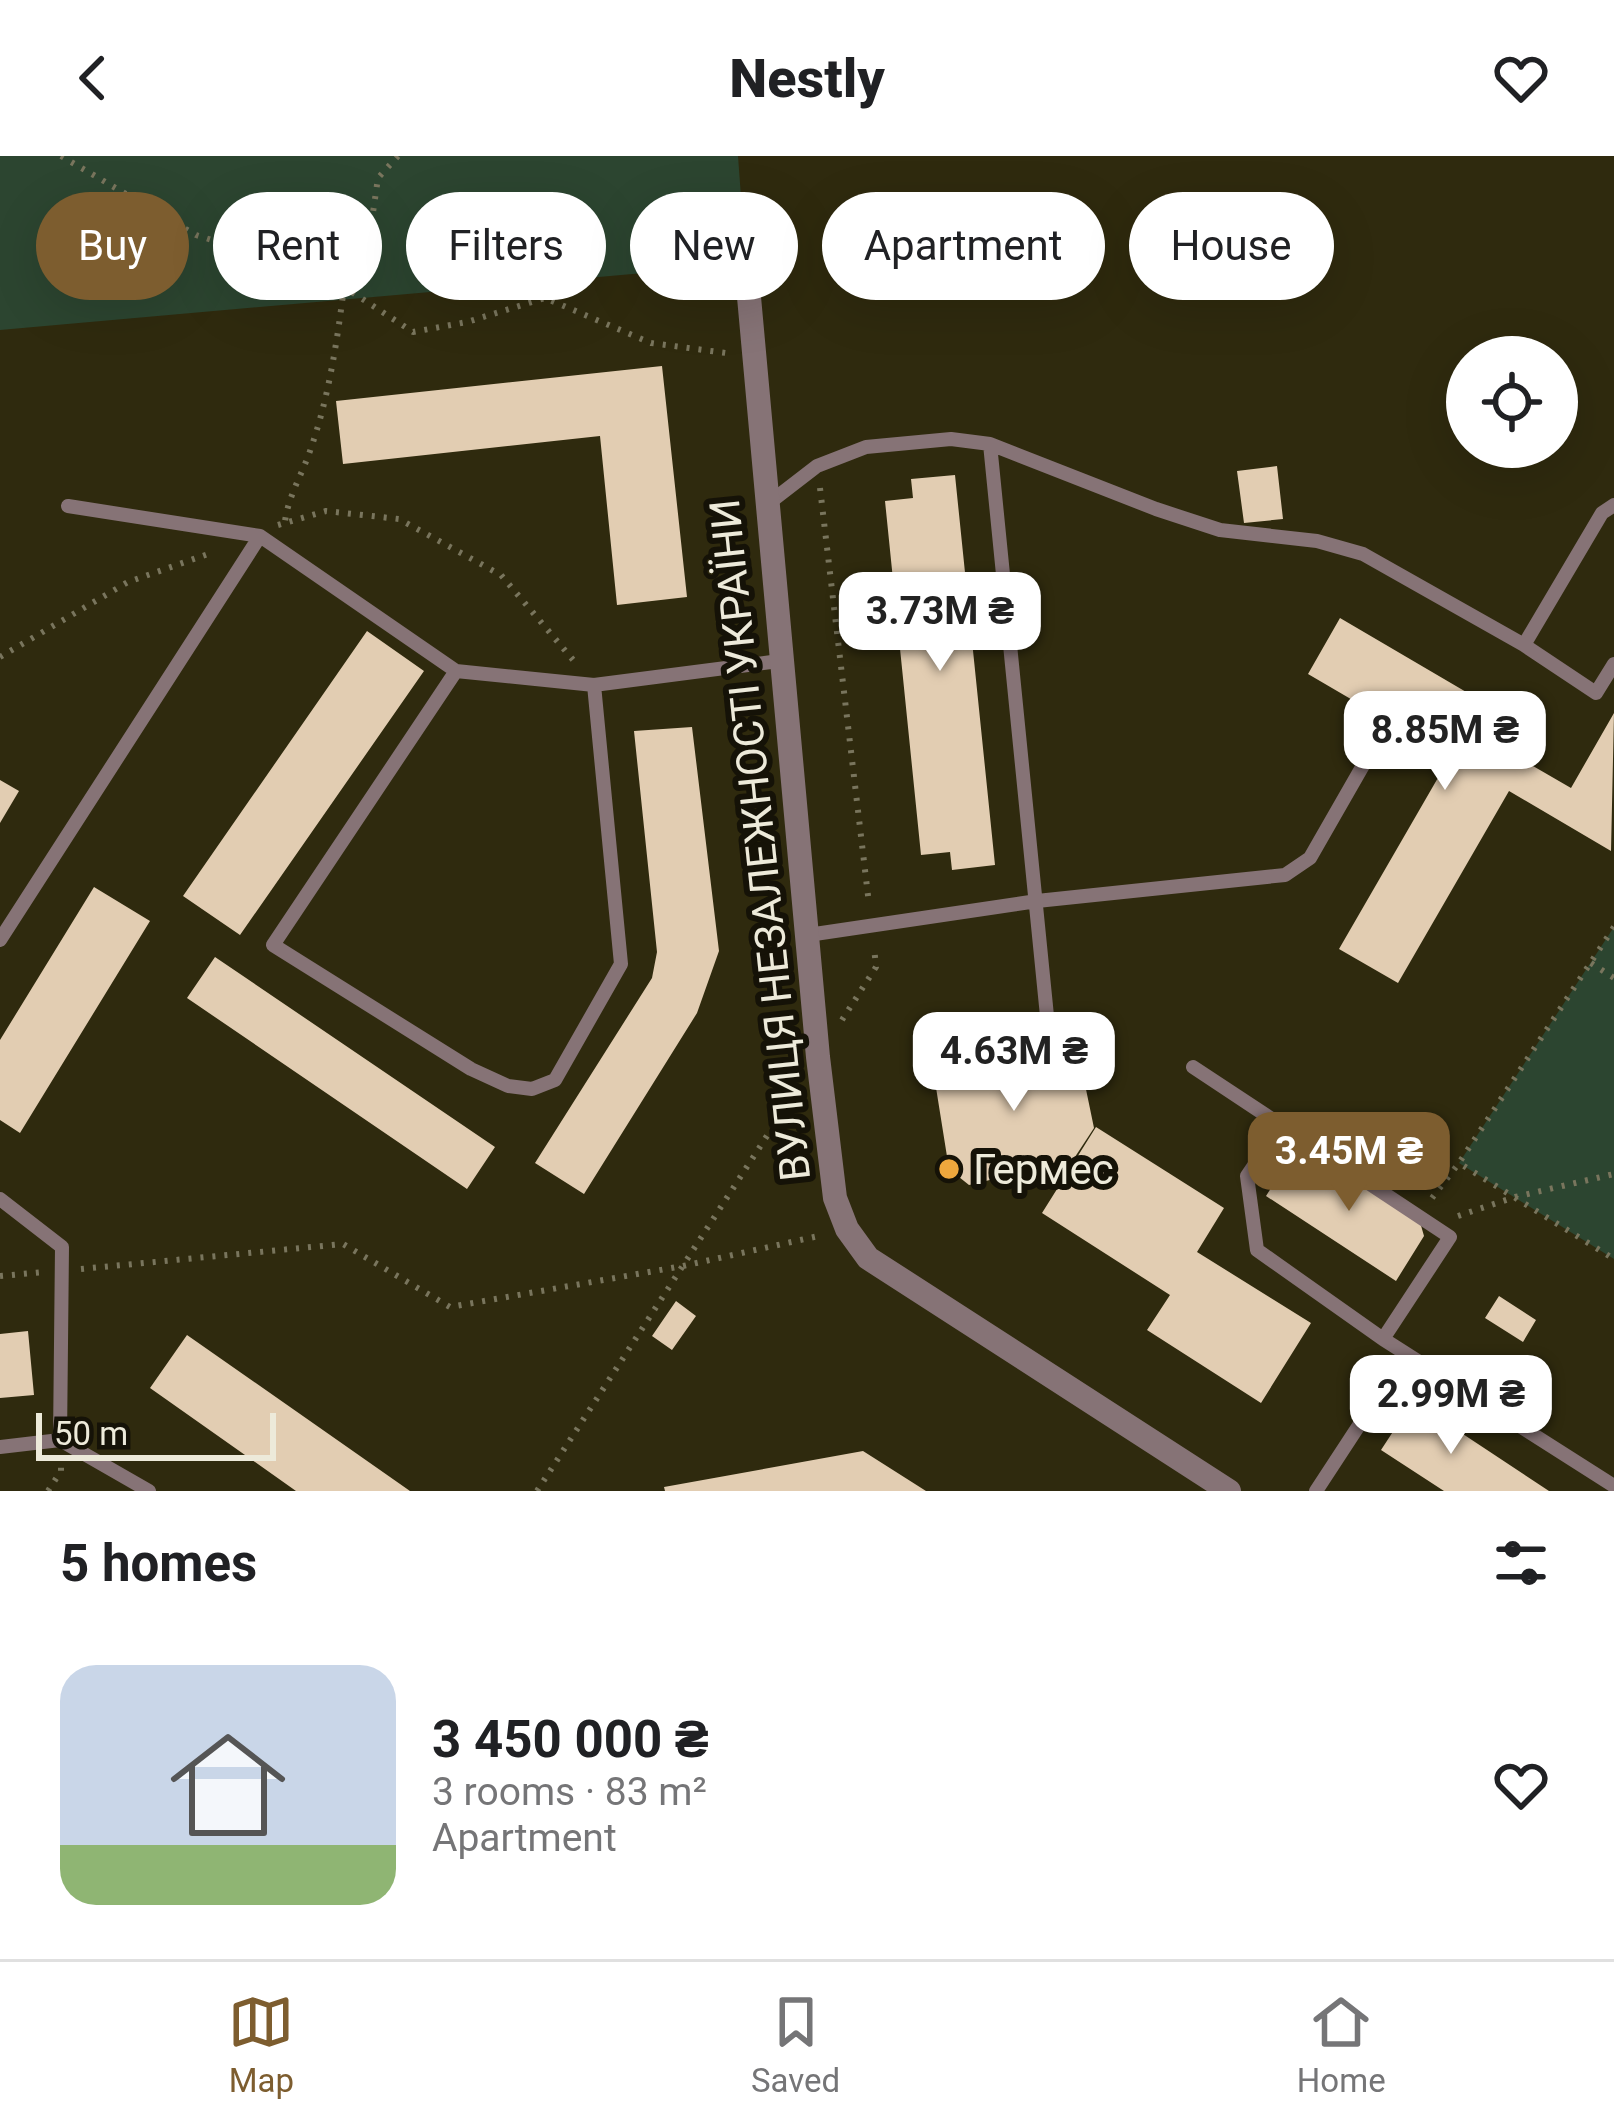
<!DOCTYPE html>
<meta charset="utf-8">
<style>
:root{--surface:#fff;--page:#f6f6f6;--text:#202124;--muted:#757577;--line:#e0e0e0;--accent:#7d5d2f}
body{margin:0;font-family:Roboto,sans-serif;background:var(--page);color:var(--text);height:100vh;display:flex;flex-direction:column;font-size:45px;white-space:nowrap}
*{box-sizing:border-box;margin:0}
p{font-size:39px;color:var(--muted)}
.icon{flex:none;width:66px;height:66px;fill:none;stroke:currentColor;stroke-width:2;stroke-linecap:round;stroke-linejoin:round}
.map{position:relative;height:1335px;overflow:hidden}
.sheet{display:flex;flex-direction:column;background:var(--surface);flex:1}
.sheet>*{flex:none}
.banner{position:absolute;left:36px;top:36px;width:1542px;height:108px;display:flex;gap:24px}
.buttons{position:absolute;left:1446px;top:180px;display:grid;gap:24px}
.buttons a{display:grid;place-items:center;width:132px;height:132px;border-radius:50%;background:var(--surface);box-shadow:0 12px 48px #0002;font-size:60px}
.scale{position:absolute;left:36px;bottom:30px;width:240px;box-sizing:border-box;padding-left:12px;border:6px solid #edeada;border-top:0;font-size:33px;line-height:42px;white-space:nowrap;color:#edeada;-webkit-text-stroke:9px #151207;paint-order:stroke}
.price{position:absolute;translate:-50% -102px;padding:0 27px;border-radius:24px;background:#fff;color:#222;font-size:39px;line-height:78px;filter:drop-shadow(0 3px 6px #0008)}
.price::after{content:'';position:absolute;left:50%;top:72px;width:36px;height:27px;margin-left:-18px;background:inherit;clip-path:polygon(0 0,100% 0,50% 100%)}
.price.current{background:var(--accent);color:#fff}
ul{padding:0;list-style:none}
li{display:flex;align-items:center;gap:36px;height:300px;padding:0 60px}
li+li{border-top:3px solid var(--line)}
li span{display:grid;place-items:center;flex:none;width:336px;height:240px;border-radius:36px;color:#555}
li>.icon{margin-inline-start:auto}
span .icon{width:144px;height:144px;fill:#fffc;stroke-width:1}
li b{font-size:51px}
h2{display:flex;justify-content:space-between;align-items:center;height:144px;padding:0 60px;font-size:51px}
.tag{padding:0 42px;border-radius:54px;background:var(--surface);box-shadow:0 12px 48px #0002;font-size:42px;line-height:108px}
.tag.current{background:var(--accent);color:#fff}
header{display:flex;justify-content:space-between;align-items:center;height:156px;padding:0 60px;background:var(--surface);font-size:54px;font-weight:800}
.tab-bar{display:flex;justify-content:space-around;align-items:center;height:168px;border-top:3px solid var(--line);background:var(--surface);font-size:33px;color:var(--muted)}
.tab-bar a{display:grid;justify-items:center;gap:6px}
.tab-bar .current{color:var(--accent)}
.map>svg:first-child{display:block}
.green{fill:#2c4530}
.building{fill:#e2cdb2}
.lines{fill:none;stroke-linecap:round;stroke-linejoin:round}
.path{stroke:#79755d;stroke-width:6;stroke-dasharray:3 9;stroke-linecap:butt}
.service{stroke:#867376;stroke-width:14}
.minor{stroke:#867376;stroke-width:24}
.poi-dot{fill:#eea73d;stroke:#151207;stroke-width:4.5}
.labels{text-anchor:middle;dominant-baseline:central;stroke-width:12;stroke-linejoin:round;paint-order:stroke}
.street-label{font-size:42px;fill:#edeada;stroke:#151207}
.poi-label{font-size:42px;fill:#edeada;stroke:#151207;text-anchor:start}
</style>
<header><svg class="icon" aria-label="back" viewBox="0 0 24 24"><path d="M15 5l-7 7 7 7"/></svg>Nestly<svg class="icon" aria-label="heart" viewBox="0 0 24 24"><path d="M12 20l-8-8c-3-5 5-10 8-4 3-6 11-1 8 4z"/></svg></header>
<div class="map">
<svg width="1614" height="1335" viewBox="0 0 1614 1335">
<rect width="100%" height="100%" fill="#2f2a0e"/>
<!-- green -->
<path class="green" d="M 0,0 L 738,0 L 746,108 L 0,174 Z
M 1614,771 L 1614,1103 L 1459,1007 Z"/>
<!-- building -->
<path class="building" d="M 662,210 L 687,441 L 617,449 L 600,280 L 343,308 L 336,245 Z
M 1277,310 L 1283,363 L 1244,367 L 1237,315 Z
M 955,319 L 995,709 L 952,714 L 950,696 L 921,699 L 885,345 L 913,342 L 911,323 Z
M 1340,462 L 1473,540 L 1457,566 L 1571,632 L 1614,557 L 1611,695 L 1509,635 L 1398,827 L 1339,793 L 1450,601 L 1308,518 Z
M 367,475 L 424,515 L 240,779 L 183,740 Z
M 692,571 L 719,795 L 697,857 L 584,1038 L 535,1007 L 652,822 L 657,796 L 634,575 Z
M 0,624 L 19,635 L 0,667 Z
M 94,731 L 150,765 L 20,977 L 0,964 L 0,884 Z
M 215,801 L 495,991 L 467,1033 L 187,842 Z
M 1076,885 L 1094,972 L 1073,1004 L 969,1029 L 949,1013 L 934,919 Z
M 1096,971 L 1224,1052 L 1197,1096 L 1311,1167 L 1261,1247 L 1147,1174 L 1170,1139 L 1042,1057 Z
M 1295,994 L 1418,1059 L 1424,1080 L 1396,1125 L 1266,1040 Z
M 1499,1140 L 1536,1164 L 1523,1186 L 1485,1162 Z
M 676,1145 L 696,1160 L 672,1194 L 652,1180 Z
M 28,1175 L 34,1239 L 0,1242 L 0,1178 Z
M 187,1179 L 410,1335 L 296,1335 L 150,1232 Z
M 1413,1245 L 1549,1335 L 1444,1335 L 1381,1294 Z
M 863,1295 L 926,1335 L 665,1335 L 664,1331 Z"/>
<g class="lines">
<!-- path -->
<path class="path" d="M 61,0 L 196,79 L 281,106 L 344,131 C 337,186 329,240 311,292 C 303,317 289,338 285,365
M 398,0 L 378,22 L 368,91 L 344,131 L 413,176 L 467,166 L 545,142 L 651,187 L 726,197
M 820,332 L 869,748
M 278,369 L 326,355 L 399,363 L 501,419 L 574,505
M 0,501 L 128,426 L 211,397
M 1614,771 L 1459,1007 L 1614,1103
M 1591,807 L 1614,822
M 842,864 L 876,811 L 874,791
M 1432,1042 L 1459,1007
M 1458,1060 L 1515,1041 L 1614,1018
M 81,1113 L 343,1088 L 450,1151 L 683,1110 L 823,1079
M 0,1120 L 44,1116
M 48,1335 L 61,1315 L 61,1306
M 537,1335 L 796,935"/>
<!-- service -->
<path class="service" d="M 990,288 L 1047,860
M 769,347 L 817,310 L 866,291 L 951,283 L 990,288 L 1156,353 L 1220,374 L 1317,385 L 1363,398 L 1524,489 L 1602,357 L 1614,349
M 68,350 L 260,380
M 1524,489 L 1596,537 L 1614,508
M 456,515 L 594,529
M 808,779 L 1037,745 L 1285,719 L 1310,702 L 1369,599
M 0,784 L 260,380 L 456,515 L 273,789 L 471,913 L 508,930 L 532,933 L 555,924 L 621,808 L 594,529 L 779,505
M 1193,911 L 1450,1081 L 1383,1183 L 1614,1330
M 1281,970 L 1247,1020 L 1257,1094 L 1383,1183
M 0,1043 L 62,1091 L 60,1284 L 0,1291
M 60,1284 L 149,1335
M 1316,1335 L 1405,1199"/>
<!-- minor -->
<path class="minor" d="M 746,108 L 818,901 L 835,1042 L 847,1073 L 868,1102 L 1229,1335"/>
</g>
<!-- markers -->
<circle class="poi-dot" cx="949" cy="1013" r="12"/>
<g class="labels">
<!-- street labels -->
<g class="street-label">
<text transform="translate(760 684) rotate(-96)">ВУЛИЦЯ НЕЗАЛЕЖНОСТІ УКРАЇНИ</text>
</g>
<!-- poi labels -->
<g class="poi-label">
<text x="973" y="1013">Гермес</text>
</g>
</g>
</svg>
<div class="buttons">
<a><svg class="icon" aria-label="locate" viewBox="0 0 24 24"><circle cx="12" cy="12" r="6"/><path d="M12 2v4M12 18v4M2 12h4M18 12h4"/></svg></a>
</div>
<div class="scale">50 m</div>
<b class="price" style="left:940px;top:518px">3.73M ₴</b>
<b class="price" style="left:1445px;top:637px">8.85M ₴</b>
<b class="price" style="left:1014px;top:958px">4.63M ₴</b>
<b class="price current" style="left:1349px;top:1058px">3.45M ₴</b>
<b class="price" style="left:1451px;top:1301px">2.99M ₴</b>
<div class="banner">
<a class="tag current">Buy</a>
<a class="tag">Rent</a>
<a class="tag">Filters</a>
<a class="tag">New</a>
<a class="tag">Apartment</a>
<a class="tag">House</a>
</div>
</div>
<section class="sheet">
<h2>5 homes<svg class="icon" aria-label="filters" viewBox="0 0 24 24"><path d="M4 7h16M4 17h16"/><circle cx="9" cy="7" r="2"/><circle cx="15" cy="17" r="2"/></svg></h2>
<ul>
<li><span style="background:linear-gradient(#c9d6e8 75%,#8fb573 0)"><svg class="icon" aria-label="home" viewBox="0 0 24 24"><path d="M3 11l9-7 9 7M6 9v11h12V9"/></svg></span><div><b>3 450 000 ₴</b><p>3 rooms · 83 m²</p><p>Apartment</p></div><svg class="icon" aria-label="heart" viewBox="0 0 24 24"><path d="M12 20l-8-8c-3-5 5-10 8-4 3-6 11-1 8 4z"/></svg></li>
</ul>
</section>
<nav class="tab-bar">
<a class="current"><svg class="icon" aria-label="map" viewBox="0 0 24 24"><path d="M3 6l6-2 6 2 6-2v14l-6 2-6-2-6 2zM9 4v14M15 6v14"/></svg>Map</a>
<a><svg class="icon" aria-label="saved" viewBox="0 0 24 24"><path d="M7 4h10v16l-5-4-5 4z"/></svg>Saved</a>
<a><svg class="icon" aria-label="home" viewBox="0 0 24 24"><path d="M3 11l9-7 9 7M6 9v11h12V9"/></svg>Home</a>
</nav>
